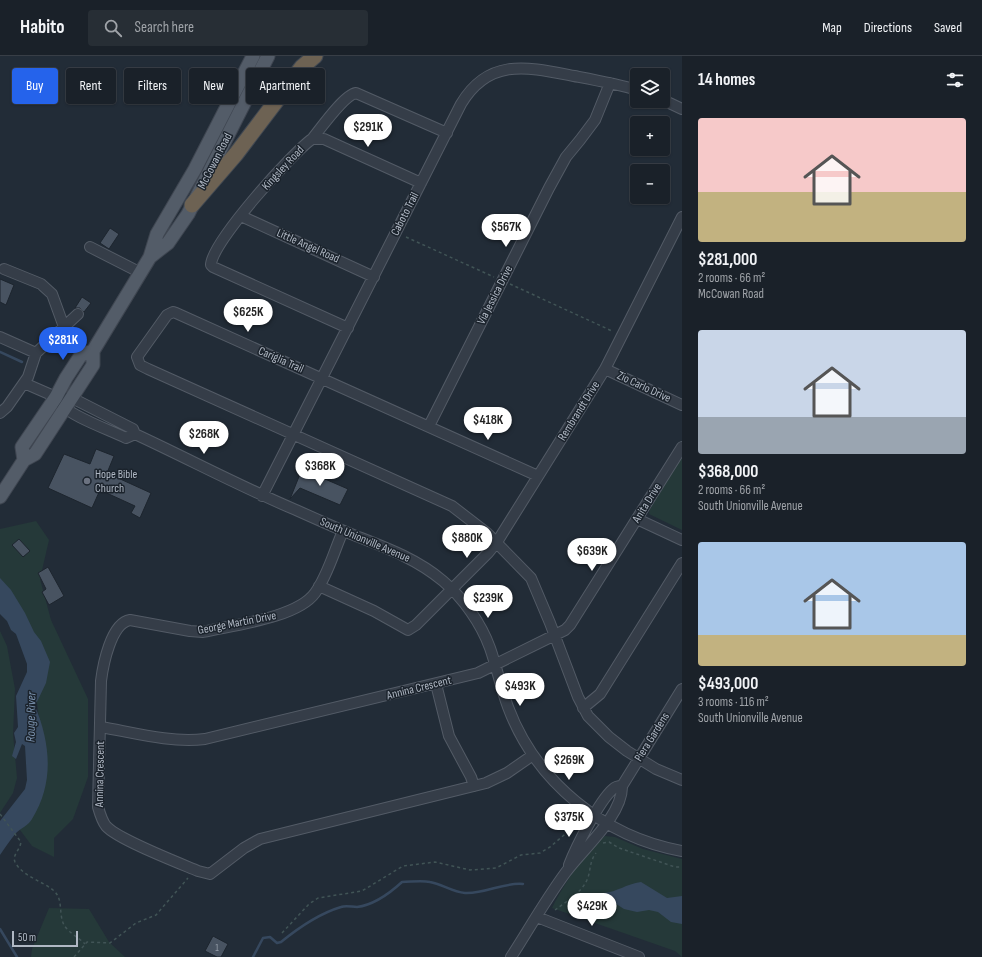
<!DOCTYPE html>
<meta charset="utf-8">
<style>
:root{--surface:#1a2129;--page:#272e35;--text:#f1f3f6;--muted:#9fa3a8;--line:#383e46;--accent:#2563eb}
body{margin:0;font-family:"Sofia Sans Condensed",sans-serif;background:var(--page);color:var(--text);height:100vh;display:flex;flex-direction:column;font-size:15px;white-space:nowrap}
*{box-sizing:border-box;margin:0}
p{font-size:13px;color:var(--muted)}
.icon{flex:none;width:22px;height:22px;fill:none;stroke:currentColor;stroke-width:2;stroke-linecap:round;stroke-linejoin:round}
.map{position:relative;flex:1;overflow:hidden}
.drawer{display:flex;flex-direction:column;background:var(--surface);width:300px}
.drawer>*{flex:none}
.banner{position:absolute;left:12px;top:12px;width:380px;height:36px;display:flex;gap:8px}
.tools{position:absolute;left:630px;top:12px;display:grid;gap:8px}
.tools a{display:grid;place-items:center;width:40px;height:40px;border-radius:4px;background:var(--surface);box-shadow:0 1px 3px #0004,0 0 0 1px var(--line);font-size:20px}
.scale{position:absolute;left:12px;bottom:10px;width:66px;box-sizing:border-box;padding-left:4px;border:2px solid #b0b8c4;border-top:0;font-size:11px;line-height:14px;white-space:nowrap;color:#b0b8c4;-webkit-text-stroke:3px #1b232c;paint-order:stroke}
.price{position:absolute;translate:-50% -34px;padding:0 9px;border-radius:14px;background:#fff;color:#222;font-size:13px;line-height:26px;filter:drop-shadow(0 1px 2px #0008)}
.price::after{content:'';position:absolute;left:50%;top:24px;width:12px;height:9px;margin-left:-6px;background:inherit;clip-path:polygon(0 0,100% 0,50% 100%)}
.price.selected{background:var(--accent);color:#fff}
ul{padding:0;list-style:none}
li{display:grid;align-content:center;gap:8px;height:212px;padding:0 16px}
li span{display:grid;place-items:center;height:124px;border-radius:4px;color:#555}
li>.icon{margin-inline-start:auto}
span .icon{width:72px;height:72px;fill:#fffc;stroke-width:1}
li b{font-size:17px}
h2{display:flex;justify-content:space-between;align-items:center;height:48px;padding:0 16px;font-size:17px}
.tag{padding:0 14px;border-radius:4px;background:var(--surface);box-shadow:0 1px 3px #0004,0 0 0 1px var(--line);font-size:14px;line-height:36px}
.tag.selected{background:var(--accent);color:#fff}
header{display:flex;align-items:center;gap:24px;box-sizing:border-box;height:56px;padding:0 20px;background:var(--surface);border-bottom:1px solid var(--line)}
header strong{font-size:19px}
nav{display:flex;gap:22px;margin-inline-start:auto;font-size:14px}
.search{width:280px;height:36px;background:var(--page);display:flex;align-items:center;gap:10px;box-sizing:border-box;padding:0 14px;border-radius:4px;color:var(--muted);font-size:15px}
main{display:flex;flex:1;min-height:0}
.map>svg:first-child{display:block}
.green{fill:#253939}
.water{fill:#36485e}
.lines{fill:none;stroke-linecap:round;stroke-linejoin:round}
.stream{stroke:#36485e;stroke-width:2.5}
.building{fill:#485361;stroke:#1d252e}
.minor-casing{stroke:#535b66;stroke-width:12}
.major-casing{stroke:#3f4651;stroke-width:15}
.highway-casing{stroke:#404852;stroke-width:17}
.path{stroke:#415456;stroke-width:1.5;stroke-dasharray:3 3;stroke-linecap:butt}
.minor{stroke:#353d48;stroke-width:10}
.major{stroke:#535c68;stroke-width:13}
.highway{stroke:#6d6253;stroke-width:15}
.worship-dot{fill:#6b7280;stroke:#1b232c;stroke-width:1.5}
.labels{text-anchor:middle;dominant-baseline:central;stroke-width:3;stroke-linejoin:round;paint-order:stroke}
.number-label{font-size:10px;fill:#969fab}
.street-label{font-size:12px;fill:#b0b8c4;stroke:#1b232c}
.poi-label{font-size:12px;fill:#b0b8c4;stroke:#1b232c;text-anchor:start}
.water-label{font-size:13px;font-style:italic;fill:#7990ab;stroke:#1b232c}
</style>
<header>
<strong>Habito</strong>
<div class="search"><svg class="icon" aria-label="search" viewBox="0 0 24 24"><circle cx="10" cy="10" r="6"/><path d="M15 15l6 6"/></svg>Search here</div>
<nav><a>Map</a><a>Directions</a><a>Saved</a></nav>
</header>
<main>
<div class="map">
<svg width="682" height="901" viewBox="0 0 682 901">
<rect width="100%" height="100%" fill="#222c37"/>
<!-- green -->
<path class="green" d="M 682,401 L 682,474 L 649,458 L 650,453 Z
M 36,465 L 49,484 L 40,523 L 51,564 L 88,643 L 88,721 L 73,763 L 54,782 L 54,801 L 32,790 L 17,770 L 36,748 L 39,663 L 36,638 L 39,607 L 0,524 L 0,473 Z
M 0,575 L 7,590 L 15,633 L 13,678 L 17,722 L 13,737 L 0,757 Z
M 605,780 L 615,781 L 643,793 L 682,803 L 682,901 L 675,895 L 552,852 C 561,834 588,788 605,780 Z
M 49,852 L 89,853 L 109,886 L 125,901 L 31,901 L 32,893 Z"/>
<!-- water -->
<path class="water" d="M 0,522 L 11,534 L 25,557 L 34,576 L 41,585 L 50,606 L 46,627 L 35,650 C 51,689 54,727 32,763 C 29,769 21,772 16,777 C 10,784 5,792 0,799 L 0,765 L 25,733 L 27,724 L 25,690 L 22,688 L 16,703 L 12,700 L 16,686 L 14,677 L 18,671 L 16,640 L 27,616 L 27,608 L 16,578 L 11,574 L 7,565 L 0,558 Z
M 641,826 L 667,842 L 682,840 L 682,868 L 671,866 L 658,856 L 649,854 L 637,856 L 624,853 L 610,844 L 604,844 L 604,837 C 617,836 626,828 641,826 Z"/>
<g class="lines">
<!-- stream -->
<path class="stream" d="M 0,296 L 22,306
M 0,873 L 17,901
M 253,901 L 263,882 L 270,881 L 277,887 L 281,886 C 297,873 321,857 341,851 C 346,849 352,851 357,851 C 374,849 390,837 402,826 C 411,826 421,824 430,826 C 442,828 452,836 465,837 C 486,838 503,826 523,828"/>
</g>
<!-- building -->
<path class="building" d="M 110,172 L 119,178 L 109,193 L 100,187 Z
M 0,223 L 14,229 L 6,249 L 0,246 Z
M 82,241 L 91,247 L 84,256 L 80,252 L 75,252 Z
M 96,393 L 114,400 L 107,417 L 151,437 L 140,462 L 131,457 L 135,450 L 100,434 L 92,452 L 48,432 L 64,398 L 90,408 Z
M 302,413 L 348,433 L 340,449 L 300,432 L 290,443 Z
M 19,483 L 30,495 L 23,501 L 12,489 Z
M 48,511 L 64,540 L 49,549 L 42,536 L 46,533 L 38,517 Z
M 213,880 L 228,888 L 221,901 L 217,901 L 205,895 Z"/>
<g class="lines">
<!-- minor casing -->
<g class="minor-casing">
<path id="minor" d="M 663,44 L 682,53
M 312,83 C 321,72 344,39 356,37 L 447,77
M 241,160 L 374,221
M 90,191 L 141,217
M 4,213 L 41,228 L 52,238 L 64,271
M 348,272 L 213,211 L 211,209 C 211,187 292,97 312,83 L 324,83 L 421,127
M 0,281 L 36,297
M 605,313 L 682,349
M 24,327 L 56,341 L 72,342 L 133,373 L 135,378 C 189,403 241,431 296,454 C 316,463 336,472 356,480 C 387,492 417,503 443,525 C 463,542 481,567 490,592 C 497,612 501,632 508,651 C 536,726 604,781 682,795
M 61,348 C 70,360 110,374 126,382 L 135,378
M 0,357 L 7,351 L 28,321 L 36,297 L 78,258
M 429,370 L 549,132 L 566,101 L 580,84 L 595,64 L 610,27
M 538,420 L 176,257 L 173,256 L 167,259 L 137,301 L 140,309 L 148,313 L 452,450 L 487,477 L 531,522 L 550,567 L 578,641 L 588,660 L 609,681 L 627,695 L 656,713 L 682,724
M 262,440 L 461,48 C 489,1 528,11 574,20 C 595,24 617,28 637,34
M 637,463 L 682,484
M 343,475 C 334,495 328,519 315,537 C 297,562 233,569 203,576 L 190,575 L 130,564 C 111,567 103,609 101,625 L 98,751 C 100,758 102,765 106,770 C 117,783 179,807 198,815 L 210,818 L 244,792 L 260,783 L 486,727 L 507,717 L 533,699
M 319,530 L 374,555 L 408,574 L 416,569 L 488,497 L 497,486 L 605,313 L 682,161
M 436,628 L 449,680 L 471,721 L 474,730
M 583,652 L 600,638 L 682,507
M 101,671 C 135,677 170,687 205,683 L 478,617 L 565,574 L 570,569 L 682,391
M 569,809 C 576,791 599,745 613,733 C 615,731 619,730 622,730
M 537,861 L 639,901
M 511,901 C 529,873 546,843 566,816 C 583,793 623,759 622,730 L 682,633"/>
</g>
<!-- major casing -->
<g class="major-casing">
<path id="major" d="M 150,201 L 168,187 L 188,158 L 268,0
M 24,404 L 22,391 L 56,341 L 66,322 L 81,299 L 93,295
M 0,441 L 24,404 L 35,398 L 93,309 L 93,295 L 150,201 L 157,178 L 195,113 L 253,0"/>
</g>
<!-- highway casing -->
<g class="highway-casing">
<path id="highway" d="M 192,149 L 236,98 L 302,11 L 315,0"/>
</g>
<!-- path -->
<path class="path" d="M 406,181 L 494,221
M 510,228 L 612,275
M 0,758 L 21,786 C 20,794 12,799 15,806 C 22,820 42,825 53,834 C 64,843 58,857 64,869 C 68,876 79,882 85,888
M 603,787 L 609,786 L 619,792 L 675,811 L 682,811
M 555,854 C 566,846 581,837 587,824 C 591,815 589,806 596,797
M 282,877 L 309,848 L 318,842 L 362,835 L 403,810 L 435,806 L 470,814 L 496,812 L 521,799 L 540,797 L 550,791 L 577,768
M 74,901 L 87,886 L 110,887 L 136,867 L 156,859 L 188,822"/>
<!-- minor -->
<use href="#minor" class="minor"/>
<!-- major -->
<use href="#major" class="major"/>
<!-- highway -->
<use href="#highway" class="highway"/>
</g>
<!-- markers -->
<circle class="worship-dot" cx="87" cy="425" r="4"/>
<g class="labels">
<!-- number labels -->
<g class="number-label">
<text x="217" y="892">1</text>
</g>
<!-- street labels -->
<g class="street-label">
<text transform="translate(215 105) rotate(-63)">McCowan Road</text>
<text transform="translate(283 112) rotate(-47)">Kingsley Road</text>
<text transform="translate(405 158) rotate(-63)">Caboto Trail</text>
<text transform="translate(308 190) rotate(24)">Little Angel Road</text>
<text transform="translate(495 239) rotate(-63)">Via Jessica Drive</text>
<text transform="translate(281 304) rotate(24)">Cariglia Trail</text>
<text transform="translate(644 331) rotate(25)">Zio Carlo Drive</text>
<text transform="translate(579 355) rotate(-58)">Rembrandt Drive</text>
<text transform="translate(647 447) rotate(-58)">Anita Drive</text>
<text transform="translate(365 484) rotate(23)">South Unionville Avenue</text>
<text transform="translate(237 567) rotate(-11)">George Martin Drive</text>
<text transform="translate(419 632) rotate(-14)">Annina Crescent</text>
<text transform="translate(652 681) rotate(-58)">Piera Gardens</text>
<text transform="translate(100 718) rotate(-89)">Annina Crescent</text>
</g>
<!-- poi labels -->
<g class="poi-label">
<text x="95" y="418">Hope Bible<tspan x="95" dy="14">Church</tspan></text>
</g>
<!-- water labels -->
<g class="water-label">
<text transform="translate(31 661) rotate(-89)">Rouge River</text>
</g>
</g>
</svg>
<div class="tools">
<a><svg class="icon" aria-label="layers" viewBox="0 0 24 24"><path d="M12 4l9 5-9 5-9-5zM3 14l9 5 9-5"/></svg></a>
<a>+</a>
<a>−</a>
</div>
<div class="scale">50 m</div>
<b class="price" style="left:368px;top:92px">$291K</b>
<b class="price" style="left:506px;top:192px">$567K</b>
<b class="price" style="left:248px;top:277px">$625K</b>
<b class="price selected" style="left:63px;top:305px">$281K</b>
<b class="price" style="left:488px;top:385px">$418K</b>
<b class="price" style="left:204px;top:399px">$268K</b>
<b class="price" style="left:320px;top:431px">$368K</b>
<b class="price" style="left:467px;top:503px">$880K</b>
<b class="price" style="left:592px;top:516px">$639K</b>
<b class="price" style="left:488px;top:563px">$239K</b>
<b class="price" style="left:520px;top:651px">$493K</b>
<b class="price" style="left:569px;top:725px">$269K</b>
<b class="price" style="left:569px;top:782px">$375K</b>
<b class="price" style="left:592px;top:871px">$429K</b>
<div class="banner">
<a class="tag selected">Buy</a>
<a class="tag">Rent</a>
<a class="tag">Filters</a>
<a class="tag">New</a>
<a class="tag">Apartment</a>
</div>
</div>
<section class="drawer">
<h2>14 homes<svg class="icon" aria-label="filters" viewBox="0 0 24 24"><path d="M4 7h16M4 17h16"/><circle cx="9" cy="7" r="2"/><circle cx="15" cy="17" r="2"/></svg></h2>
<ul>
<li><span style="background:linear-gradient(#f6c9c9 60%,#c2b280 0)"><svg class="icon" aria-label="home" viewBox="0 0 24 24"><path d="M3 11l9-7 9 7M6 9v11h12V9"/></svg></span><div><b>$281,000</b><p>2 rooms · 66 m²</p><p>McCowan Road</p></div></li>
<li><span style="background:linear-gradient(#c9d6e8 70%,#9aa5b1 0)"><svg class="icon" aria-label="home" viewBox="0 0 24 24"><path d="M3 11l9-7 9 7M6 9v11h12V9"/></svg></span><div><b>$368,000</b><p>2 rooms · 66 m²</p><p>South Unionville Avenue</p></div></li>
<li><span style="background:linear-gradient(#a9c7e8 75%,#c2b280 0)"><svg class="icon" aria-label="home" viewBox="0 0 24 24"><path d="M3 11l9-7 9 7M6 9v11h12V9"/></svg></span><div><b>$493,000</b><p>3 rooms · 116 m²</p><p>South Unionville Avenue</p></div></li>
</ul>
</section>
</main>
